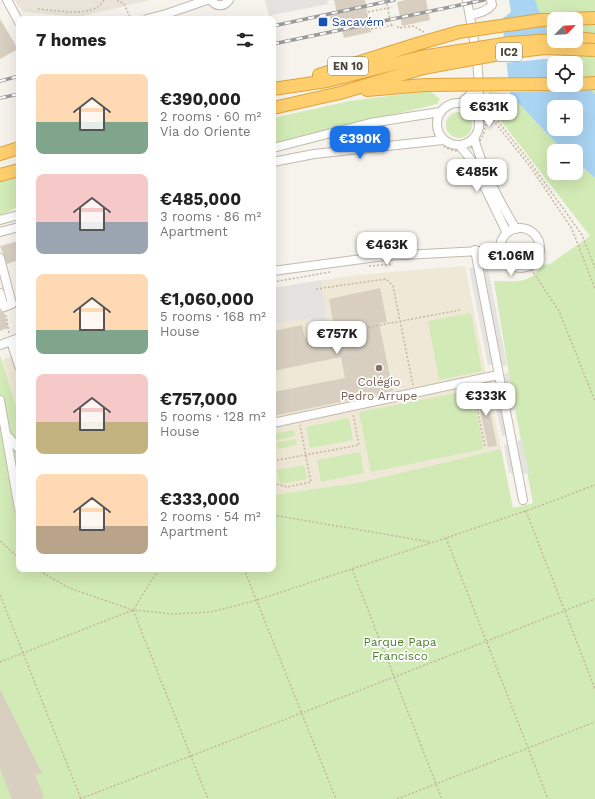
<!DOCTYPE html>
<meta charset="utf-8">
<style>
:root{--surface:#fff;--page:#f2f2f2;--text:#222;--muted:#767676;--accent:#1a73e8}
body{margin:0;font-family:"Work Sans",sans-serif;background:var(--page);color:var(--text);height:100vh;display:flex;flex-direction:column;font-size:15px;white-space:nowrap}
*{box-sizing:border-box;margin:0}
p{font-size:13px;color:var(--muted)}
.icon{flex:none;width:22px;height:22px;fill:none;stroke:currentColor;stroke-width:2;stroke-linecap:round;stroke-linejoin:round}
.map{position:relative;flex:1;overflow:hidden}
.details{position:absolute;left:16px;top:16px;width:260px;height:556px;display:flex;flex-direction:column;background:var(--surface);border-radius:8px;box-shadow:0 4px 16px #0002}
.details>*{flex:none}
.needle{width:26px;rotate:65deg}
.buttons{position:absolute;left:547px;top:12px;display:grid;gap:8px}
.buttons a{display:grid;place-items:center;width:36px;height:36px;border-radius:8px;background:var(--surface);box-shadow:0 4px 16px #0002;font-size:20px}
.price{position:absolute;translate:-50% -34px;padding:0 9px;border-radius:8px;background:#fff;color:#222;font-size:13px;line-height:26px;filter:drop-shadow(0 1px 2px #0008)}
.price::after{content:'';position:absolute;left:50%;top:24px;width:12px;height:9px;margin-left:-6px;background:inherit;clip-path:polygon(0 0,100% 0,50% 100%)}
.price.active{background:var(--accent);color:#fff}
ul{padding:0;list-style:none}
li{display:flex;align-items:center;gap:12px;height:100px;padding:0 20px}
li span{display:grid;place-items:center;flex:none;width:112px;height:80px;border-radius:8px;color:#555}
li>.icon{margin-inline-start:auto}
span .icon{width:48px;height:48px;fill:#fffc;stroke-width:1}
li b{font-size:17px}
h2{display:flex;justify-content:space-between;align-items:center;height:48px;padding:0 20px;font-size:17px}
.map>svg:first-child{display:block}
.residential{fill:#eae5da}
.education{fill:#efe8d6}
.green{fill:#d2eab5;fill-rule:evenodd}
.parking{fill:#e5e3e0}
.water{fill:#a9d4f2;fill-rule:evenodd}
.pier{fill:#f6f3ec}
.building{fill:#d8cfc1}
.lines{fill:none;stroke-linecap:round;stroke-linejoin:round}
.minor-casing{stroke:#c2bbae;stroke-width:10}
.highway-casing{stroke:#e0a43c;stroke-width:14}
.path{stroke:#c4b79f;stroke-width:1.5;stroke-dasharray:2 2;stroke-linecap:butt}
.minor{stroke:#fff;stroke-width:8}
.highway{stroke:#ffcf6e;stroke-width:12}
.rail-casing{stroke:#9a9a9a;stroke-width:3.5}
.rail{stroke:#fff;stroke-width:2;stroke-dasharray:6;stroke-linecap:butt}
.highway-bridge-casing{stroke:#e0a43c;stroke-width:14;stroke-linecap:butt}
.path-bridge{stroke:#c4b79f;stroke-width:1.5;stroke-dasharray:2 2;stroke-linecap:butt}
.highway-bridge{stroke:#ffcf6e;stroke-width:12}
.transit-dot{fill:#1a4fb4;stroke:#fff;stroke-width:1.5}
.education-dot{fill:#8d6e63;stroke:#fff;stroke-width:1.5}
.labels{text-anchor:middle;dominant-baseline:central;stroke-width:3.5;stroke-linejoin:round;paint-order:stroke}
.shield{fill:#fff;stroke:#817c74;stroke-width:1}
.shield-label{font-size:11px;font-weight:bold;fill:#4b4439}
.transit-label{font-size:12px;fill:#164399;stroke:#fff;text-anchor:start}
.education-label{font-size:12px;fill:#785e54;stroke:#fff}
.park-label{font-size:12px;fill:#4a7f2a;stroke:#fff}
</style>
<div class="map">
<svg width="595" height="799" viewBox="0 0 595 799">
<rect width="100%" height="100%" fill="#f6f3ec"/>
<!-- residential -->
<path class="residential" d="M 14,0 L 151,0 L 79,17 L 23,12 Z"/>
<!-- education -->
<path class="education" d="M 465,266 L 501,449 L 362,482 L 273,495 L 273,288 L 356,275 Z
M 19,354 L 19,415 L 2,360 Z"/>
<!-- green -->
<path class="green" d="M 535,0 L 595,0 L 595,94 L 576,76 L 576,63 L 565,63 L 552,45 ZM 554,19 L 576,19 L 576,41 L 554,41 Z
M 430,91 L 440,99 L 437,104 L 273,144 L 273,118 L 350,101 Z
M 489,92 L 510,94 L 555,142 L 564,151 L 554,151 L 554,173 L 576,173 L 576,161 L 595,178 L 595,799 L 0,799 L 0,355 L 19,415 L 19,569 L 273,569 L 273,495 L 362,482 L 501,449 L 513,508 L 533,503 L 512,393 L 494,281 C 514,281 531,285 542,265 L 550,264 L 590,236 L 495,113 Z
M446 125a13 13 0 1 1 26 0a13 13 0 1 1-26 0Z
M 19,177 L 19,206 L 0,216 L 0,182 Z
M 471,313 L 482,371 L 439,380 L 428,321 Z
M 472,390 L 484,449 L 371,472 L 359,412 Z
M 349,418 L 353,440 L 310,448 L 306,427 Z
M 294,430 L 295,436 L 276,440 L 274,434 Z
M 296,439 L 297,445 L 278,449 L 276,443 Z
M 360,452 L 364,473 L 321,482 L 317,460 Z
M 304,465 L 307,479 L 280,484 L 277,470 Z"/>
<!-- parking -->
<path class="parking" d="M 265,0 L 332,0 L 327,1 L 328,4 L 269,16 Z
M 487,265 L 507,365 L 502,366 L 482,266 Z
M 474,267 L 493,364 L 488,365 L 469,268 Z
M 321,280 L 328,326 L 312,327 L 311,318 L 273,324 L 273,288 Z
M 509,373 L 516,409 L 510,410 L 503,374 Z
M 498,387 L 507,435 L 502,436 L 492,388 Z
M 522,440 L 529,473 L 523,474 L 517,441 Z
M 509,444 L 515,472 L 509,473 L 504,445 Z"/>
<!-- water -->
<path class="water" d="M 509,0 L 535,0 L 552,45 L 565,63 L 554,63 L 554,85 L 576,85 L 576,76 L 595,94 L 595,178 L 576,161 L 576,151 L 564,151 L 555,142 L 510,94 L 502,19 L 511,12 ZM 554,107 L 576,107 L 576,129 L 554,129 Z"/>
<!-- pier -->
<path class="pier" d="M 550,34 L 554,44 L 565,59 L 544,59 L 505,63 L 502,37 Z
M 507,78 L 554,78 L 554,85 L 576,85 L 576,78 L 580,78 L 593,90 L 508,92 Z"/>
<!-- building -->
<path class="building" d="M 334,0 L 365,0 L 371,32 L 344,38 L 340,23 L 332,25 L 330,16 L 337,14 Z
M 405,0 L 426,0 L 430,20 L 402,26 L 397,2 Z
M 0,19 L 18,49 L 0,59 Z
M 19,241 L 19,260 L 7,264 L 0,246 Z
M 380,288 L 387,322 L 379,323 L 393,391 L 273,416 L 273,392 L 345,378 L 341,357 L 273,371 L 273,331 L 302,325 L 305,338 L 335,332 L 329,299 Z
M 0,311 L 4,312 L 8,328 L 0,331 Z
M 485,387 L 497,446 L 488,447 L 476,389 Z
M 0,689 L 42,773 L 35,775 L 44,797 L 41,799 L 12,799 L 0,769 Z"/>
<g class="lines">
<!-- minor casing -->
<g class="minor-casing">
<path id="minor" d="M 7,0 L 19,22
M 211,0 C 216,7 224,7 229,0
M 467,0 C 473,36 483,78 477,114
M 470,15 C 478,13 486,12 492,5 L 491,0
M 147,19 L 166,14 L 207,0
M437 124a21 21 0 1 1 42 0a21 21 0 1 1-42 0Z
M 461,103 L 470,95 L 476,82
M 474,138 C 483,170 499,201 516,229
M 460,146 L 472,161 L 507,233
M 273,148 L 370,123 L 440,112
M 273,162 L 314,154 L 443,140
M 0,220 L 19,215
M500 248a20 20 0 1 1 40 0a20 20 0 1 1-40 0Z
M 0,232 L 19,227
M 475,250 L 523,500
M 0,258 L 12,304 L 4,307 L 0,293
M 273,271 L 384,256 L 500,250
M 11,341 L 19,366
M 0,345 L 19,338
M 0,400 L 6,434 L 19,449
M 273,423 L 498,375
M 6,434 L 19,509"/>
</g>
<!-- highway casing -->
<g class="highway-casing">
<path id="highway" d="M 565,19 L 595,18
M 576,38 L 595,40
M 319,75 L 417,44
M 576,84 L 595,83
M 273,89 L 327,81 L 421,57
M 367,90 L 425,85
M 273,108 L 340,93 L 423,68
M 0,154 L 19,148
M 0,175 L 19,170"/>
</g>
<!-- path -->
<path class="path" d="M 117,0 L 124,4 L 131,19
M 38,9 C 55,10 94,19 104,0
M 368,12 L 392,7
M 398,26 L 398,28 L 413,26 L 424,32
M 371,29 L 395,25
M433 125a26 26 0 1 1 52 0a26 26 0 1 1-52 0Z
M 487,100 L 490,111 L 530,162 L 582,235 L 595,268
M 485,119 L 493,120 L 532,169 L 572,229 L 595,289
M 369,266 L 393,264
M 529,266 L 559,311 L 595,401
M 273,282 L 330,272
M 316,289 L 386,279 L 393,286 L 413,385
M 6,315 L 9,333
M 364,328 L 460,310
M 473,389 L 485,446
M 273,461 L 359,445 L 353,414
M 273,483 L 287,487 L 311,482 L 300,425
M 526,511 L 595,689
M 273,515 L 430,542
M 446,538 L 548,799
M 0,541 L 19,558
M 36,569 L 69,588 L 133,610 L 173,614 L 211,612 L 257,600 L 446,538 L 534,508 L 595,485
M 244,569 L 336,799
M 352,569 L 442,799
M 0,595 L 81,799
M 133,610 L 208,799
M 0,662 L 133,610 L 159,569
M 80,799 L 595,599
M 397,799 L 595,722"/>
<!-- minor -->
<use href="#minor" class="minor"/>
<!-- highway -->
<use href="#highway" class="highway"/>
<!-- rail casing -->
<g class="rail-casing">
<path id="rail" d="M 273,26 L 394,0
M 273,44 L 484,0
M 0,81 L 19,76
M 0,98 L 19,94"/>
</g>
<!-- rail -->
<use href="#rail" class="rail"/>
<!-- highway-bridge casing -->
<g class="highway-bridge-casing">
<path id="highway-bridge" d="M 417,44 L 459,32 L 541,20 L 554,20
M 421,57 L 510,43 L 554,40
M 423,68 L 511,52 L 545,48 L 595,50
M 425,85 L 554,84"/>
</g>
<!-- path-bridge -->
<path class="path-bridge" d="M 386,0 L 391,25"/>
<!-- highway-bridge -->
<use href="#highway-bridge" class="highway-bridge"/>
</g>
<!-- markers -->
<rect class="transit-dot" x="318" y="17" width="10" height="10" rx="2"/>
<circle class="education-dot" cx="379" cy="368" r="4"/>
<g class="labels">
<!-- shield labels -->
<g class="shield">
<rect x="496" y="43" width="26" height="18" rx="3"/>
<rect x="328" y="57" width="40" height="18" rx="3"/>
</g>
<g class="shield-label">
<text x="509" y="52">IC2</text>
<text x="348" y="66">EN 10</text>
</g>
<!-- transit labels -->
<g class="transit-label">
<text x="332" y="22">Sacavém</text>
</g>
<!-- education labels -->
<g class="education-label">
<text x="379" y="382">Colégio<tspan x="379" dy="14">Pedro Arrupe</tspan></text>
</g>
<!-- park labels -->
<g class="park-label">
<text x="400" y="642">Parque Papa<tspan x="400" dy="14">Francisco</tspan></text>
</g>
</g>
</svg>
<div class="buttons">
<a><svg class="needle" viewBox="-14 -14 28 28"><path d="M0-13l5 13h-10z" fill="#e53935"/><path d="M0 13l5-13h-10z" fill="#767676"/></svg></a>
<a><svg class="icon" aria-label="locate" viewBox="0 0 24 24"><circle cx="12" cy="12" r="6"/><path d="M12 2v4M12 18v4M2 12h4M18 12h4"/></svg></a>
<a>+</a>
<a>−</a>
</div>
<b class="price" style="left:489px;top:128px">€631K</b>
<b class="price active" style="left:360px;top:160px">€390K</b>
<b class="price" style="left:477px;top:193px">€485K</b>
<b class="price" style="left:387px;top:266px">€463K</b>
<b class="price" style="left:511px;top:277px">€1.06M</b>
<b class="price" style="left:337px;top:355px">€757K</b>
<b class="price" style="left:486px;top:417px">€333K</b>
<section class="details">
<h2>7 homes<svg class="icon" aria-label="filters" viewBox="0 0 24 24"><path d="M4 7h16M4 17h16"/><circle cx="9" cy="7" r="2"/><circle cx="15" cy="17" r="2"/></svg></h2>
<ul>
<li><span style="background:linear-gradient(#ffd9b3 60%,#7fa58c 0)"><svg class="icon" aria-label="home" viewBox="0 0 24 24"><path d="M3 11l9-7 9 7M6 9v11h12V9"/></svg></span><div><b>€390,000</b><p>2 rooms · 60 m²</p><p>Via do Oriente</p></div></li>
<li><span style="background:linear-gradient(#f6c9c9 60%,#9aa5b1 0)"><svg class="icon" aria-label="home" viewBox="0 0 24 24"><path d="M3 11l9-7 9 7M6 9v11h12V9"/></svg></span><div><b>€485,000</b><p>3 rooms · 86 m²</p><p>Apartment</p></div></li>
<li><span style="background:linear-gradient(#ffd9b3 70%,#7fa58c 0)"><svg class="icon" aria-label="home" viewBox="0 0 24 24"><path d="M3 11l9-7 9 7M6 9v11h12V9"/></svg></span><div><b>€1,060,000</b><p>5 rooms · 168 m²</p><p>House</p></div></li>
<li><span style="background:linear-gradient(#f6c9c9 60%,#c2b280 0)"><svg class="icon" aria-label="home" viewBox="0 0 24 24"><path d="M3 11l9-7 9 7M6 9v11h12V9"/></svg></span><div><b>€757,000</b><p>5 rooms · 128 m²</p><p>House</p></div></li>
<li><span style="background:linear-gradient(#ffd9b3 65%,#b9a48a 0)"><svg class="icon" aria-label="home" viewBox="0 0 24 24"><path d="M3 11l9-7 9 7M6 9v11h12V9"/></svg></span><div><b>€333,000</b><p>2 rooms · 54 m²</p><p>Apartment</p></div></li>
</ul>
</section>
</div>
